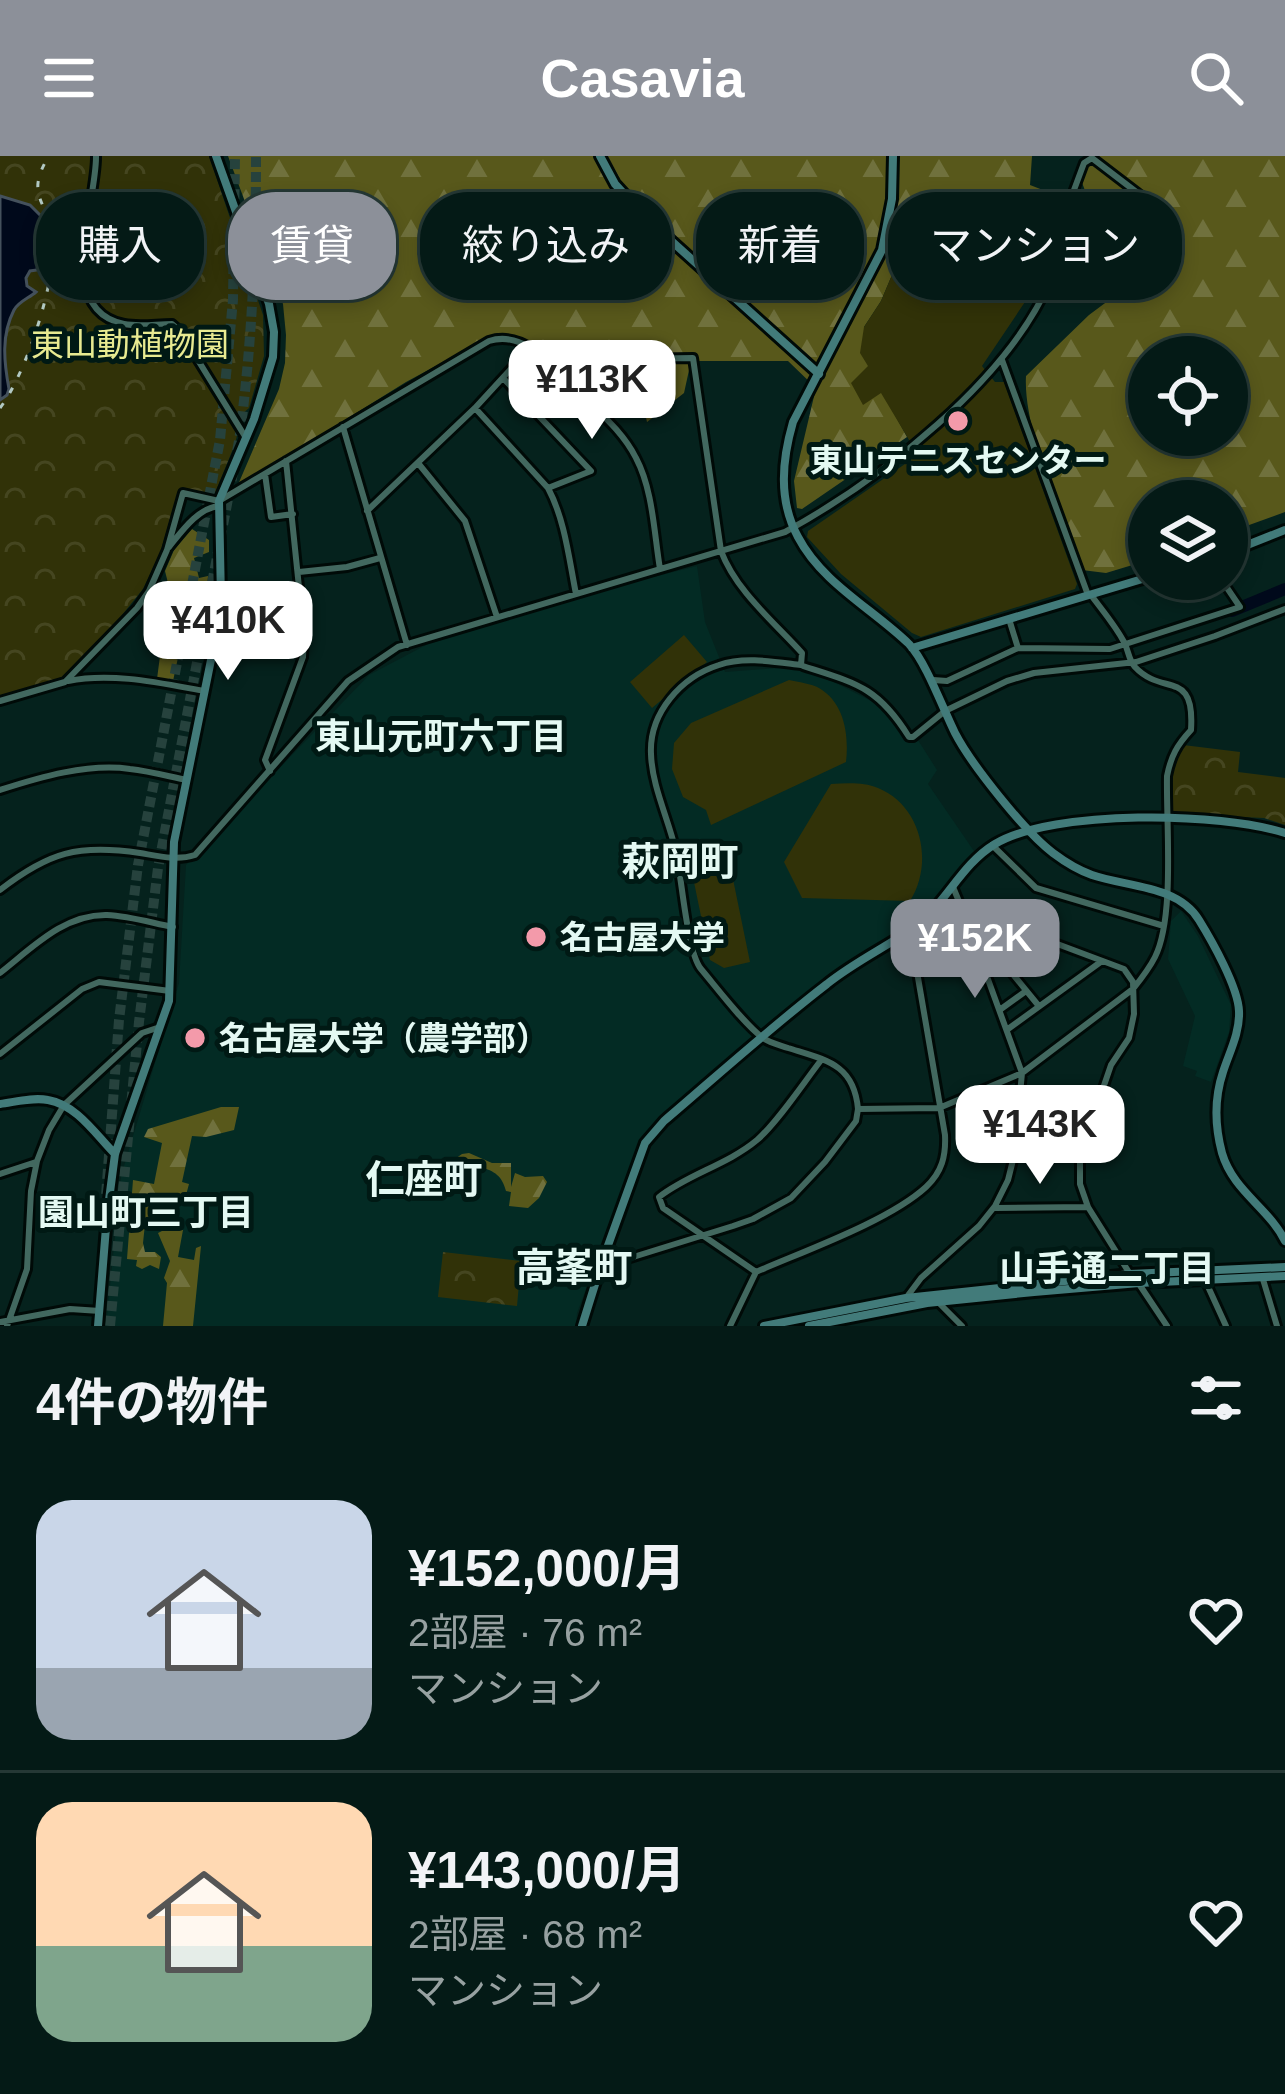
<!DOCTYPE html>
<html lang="ja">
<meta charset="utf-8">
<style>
:root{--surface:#041a16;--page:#122723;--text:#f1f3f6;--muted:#97a1a1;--line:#253835;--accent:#8c9099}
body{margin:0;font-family:Helvetica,"Noto Sans JP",sans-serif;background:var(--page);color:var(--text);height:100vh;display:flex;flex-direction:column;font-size:45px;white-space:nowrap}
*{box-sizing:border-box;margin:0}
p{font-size:39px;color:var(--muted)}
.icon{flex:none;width:66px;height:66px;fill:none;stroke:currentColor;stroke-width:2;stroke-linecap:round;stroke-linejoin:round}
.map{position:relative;height:1170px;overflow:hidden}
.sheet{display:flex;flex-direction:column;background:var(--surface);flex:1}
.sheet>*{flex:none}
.top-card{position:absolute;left:36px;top:36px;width:1215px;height:108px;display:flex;gap:24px}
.controls{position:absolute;left:1128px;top:180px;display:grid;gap:24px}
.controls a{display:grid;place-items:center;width:120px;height:120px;border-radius:50%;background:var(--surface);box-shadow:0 6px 18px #0003,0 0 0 3px var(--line);font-size:60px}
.price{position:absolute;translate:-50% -102px;padding:0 27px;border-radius:24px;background:#fff;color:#222;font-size:39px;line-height:78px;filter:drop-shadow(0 3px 6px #0008)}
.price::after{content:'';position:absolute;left:50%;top:72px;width:36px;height:27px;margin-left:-18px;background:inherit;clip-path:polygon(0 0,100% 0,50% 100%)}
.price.selected{background:var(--accent);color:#fff}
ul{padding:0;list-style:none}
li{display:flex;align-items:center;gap:36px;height:300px;padding:0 36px}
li+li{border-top:3px solid var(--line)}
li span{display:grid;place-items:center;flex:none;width:336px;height:240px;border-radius:36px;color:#555}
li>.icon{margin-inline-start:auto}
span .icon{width:144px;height:144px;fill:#fffc;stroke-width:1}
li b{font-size:51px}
h2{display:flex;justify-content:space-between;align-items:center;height:144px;padding:0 36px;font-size:51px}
.pill{padding:0 42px;border-radius:48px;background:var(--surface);box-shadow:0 6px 18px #0003,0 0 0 3px var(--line);font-size:42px;line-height:108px}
.pill.selected{background:var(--accent);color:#fff}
header{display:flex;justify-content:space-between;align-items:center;height:156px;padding:0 36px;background:var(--accent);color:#fff;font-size:54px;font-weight:800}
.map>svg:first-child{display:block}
.built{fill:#032b24}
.forest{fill:url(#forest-firs);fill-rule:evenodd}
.park{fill:url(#park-crowns)}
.pitch{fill:#313208}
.water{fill:#00091b;stroke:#44515c;stroke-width:3}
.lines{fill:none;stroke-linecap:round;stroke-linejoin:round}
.stream{stroke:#44515c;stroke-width:3}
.river{stroke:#00091b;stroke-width:12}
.highway-tunnel{stroke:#26423d;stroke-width:10;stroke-dasharray:10 5;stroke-linecap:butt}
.street-casing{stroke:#000a07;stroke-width:12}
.secondary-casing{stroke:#000a07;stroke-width:14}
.street{stroke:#42685f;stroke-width:6}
.secondary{stroke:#427b7a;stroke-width:8}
.rail{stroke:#b2c9c3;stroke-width:3;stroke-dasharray:6 12;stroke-linecap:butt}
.poi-dot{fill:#f39aaa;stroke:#001914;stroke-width:4.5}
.labels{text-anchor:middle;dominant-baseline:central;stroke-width:10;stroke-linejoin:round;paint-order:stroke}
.park-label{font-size:33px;fill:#e8ea91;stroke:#001914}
.poi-label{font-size:33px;font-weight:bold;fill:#e4f9f3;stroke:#001914;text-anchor:start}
.neighbourhood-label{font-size:36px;font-weight:bold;fill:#e4f9f3;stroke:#001914}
.quarter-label{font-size:39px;font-weight:bold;fill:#e4f9f3;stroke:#001914}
</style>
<header><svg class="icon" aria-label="menu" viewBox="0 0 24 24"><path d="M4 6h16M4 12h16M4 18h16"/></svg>Casavia<svg class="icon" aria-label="search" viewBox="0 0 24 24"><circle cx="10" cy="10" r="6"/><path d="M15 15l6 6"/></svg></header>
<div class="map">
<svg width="1285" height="1170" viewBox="0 0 1285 1170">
<defs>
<pattern id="forest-firs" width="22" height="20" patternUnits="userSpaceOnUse" patternTransform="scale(3)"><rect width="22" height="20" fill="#58581b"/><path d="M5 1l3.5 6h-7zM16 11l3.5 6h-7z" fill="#70713d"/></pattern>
<pattern id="park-crowns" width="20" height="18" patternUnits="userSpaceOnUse" patternTransform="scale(3)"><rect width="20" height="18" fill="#313208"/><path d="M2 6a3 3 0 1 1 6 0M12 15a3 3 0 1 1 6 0" fill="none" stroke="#454620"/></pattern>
</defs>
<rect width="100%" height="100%" fill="#05221d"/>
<!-- built -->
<path class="built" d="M 697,410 L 705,466 L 725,516 L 790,511 L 820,519 L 877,548 L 916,581 L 937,614 L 928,628 L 976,698 L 930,753 L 915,766 L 836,816 L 754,881 L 663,960 L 643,982 L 577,1157 L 576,1170 L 106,1170 L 121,1020 L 179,827 L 186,709 L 369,519 L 428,488 L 621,429 Z
M 1181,755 L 1198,780 L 1231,849 L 1229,876 L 1211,926 L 1195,920 L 1197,915 L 1183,910 L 1195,860 L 1168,803 L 1171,765 Z"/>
<!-- forest -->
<path class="forest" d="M 228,0 L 1032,0 L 1030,29 L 1066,43 L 1029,140 L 998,78 L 932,71 L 903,93 L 881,145 L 864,171 L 868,210 L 907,281 L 802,353 L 797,352 L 794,325 L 816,232 L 788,205 L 691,205 L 684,237 L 647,266 L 635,210 L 579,232 L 530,185 L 497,177 L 406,226 L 237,331 L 279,233 L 285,207 L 286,179 L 283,148 Z
M 1085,0 L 1285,0 L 1285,356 L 1227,377 L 1227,345 L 1149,345 L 1149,404 L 1106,417 L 1082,414 C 1063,361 1023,274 1026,220 L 1089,159 L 1136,124 L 1158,91 L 1144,69 L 1105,52 L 1087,40 L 1077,13 ZM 1149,201 L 1227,201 L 1227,279 L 1149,279 Z
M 192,373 L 209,384 L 209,396 L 194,402 L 199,422 L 208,420 L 204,480 L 191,478 L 180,492 L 173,525 L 157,523 L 169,431 L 165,415 L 174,394 Z
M 221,951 L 239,951 L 234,974 L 206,981 L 192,980 L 182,1026 L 189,1028 L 186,1039 L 176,1045 L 171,1068 L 145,1068 L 143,1087 L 145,1096 L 155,1096 L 161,1101 L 159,1113 L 150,1109 L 142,1113 L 136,1110 L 137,1104 L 127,1103 L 133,1024 L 154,1028 L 162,987 L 144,981 L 148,973 Z
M 469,997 L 492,1007 L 511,1007 L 511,1031 L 515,1017 L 525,1021 L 543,1020 L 547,1026 L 539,1042 L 528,1052 L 509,1050 L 511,1036 L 506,1035 C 502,1020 495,1015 480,1011 L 470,1020 L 462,1020 L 459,1030 L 450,1030 L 447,1039 L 440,1041 L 442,1012 L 462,998 Z
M 170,1071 L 183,1074 L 178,1101 L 194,1104 L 196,1092 L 201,1090 L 193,1170 L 163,1170 L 167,1127 L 164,1122 L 170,1105 L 158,1077 Z"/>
<!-- park -->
<path class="park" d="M 0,0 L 209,0 L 263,159 L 264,200 L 249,252 L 242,258 L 235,288 L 215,337 L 185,334 L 178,336 L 160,397 L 143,433 L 89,500 L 55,528 L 0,542 Z
M 1183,589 L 1240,596 L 1238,616 L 1285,622 L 1285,669 L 1264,662 L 1176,658 L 1171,655 L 1173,616 Z
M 443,1096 L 521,1105 L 517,1150 L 438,1141 Z"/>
<!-- pitch -->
<path class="pitch" d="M 932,71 L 998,78 L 1029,140 L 982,210 L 995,226 L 1004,226 L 1077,428 L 1075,433 L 921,481 L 912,477 L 841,418 L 807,381 L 808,375 L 918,299 L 881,237 L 863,249 L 851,227 L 868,210 L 860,197 L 864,171 L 881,145 L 903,93 Z
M 684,479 L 707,506 L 652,552 L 630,526 Z
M 789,524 C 798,526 812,528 819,532 C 845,547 849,580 846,606 L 711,669 L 706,654 L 683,641 L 672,613 L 674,587 L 691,567 Z
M 831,628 C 847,627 864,626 878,632 C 922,650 934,707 910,745 L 802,742 L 784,706 Z
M 726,689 L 750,806 L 724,812 L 710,804 L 688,697 Z"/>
<!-- water -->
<path class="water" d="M 0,40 L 30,49 L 44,63 L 37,114 L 30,115 L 26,122 L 27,130 L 36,136 C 29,142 18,146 14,154 C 1,179 4,206 9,233 L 7,239 L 0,244 Z"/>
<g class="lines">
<!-- stream -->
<path class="stream" d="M 949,528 L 989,509"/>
<!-- river -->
<path class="river" d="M 1232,455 L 1285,433"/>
<!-- highway-tunnel -->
<path class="highway-tunnel" d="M 105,1053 L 119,864 L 138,709 L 220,284 L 233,144 L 235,0
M 110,1170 L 139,866 L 158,712 L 239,285 C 252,190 256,96 256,0"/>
<!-- street casing -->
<g class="street-casing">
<path id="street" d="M 96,0 C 97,47 53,154 124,168 C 140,171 156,168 172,168 L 180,175 L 246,282
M 1002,204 L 1088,439
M 503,222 L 591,315 L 548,332
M 580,237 C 600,257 623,276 636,302 C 653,334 654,377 660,413
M 475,252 L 548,332 C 565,364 569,403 576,438
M 343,271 L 407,489
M 418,307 L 465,365 L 497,461
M 265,318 L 271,361 L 293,358
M 367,355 L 475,252 L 530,192
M 169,391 C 182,375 198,352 219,350
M 299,416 L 347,411 L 380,402
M 1018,492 L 1110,493 L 1240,451 L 1221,423
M 803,510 C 856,527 878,531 909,581 L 913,581 L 945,555 L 1007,525 L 1034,517 L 1136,506 L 1215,480 L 1285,453
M 933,524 L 947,525 L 1018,492 L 1009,463
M 68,525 C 112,516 160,527 204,535
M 0,545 L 65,526 L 137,452 L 149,435 L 167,394 L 183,337 L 219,345 L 489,185 C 526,173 556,214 580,237 L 630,203 L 693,202 L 721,395 C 736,435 774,466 802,497 L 801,509 C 776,506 744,500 719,509 C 681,521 649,557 651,598 C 652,631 669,664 676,696 C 682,723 687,796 701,813 C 717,832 744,868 763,882 C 770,887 780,889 788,892 C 826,904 854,908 858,953 L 939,952 L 1022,917 L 1133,833 C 1141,823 1149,813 1155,801 C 1175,761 1166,668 1167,620 C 1171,600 1177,589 1191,574 C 1195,512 1163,541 1135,511 C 1128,503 1129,495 1124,486 C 1115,469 1102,454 1091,439
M 270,615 L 265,604 L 303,501 L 304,480 L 286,305
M 0,634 C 40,621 88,607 130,613 C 149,615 167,620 186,624
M 992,689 L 1036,732 L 1164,770
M 953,731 L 965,760 L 1044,783 L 1124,813 L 1133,826 L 1134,858 L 1129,882 L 1111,909 L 1087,979 L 1080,1007 L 1080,1028 L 1088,1051 L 1130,1118
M 0,734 C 49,696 78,688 140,697 C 158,700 177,705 195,699 L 348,525 L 398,491 L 785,376 C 880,324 1008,225 1051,123 C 1061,99 1065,68 1071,42 L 1084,7 L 1092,2 L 1152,48 L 1125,87 L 1111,87 L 1073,36
M 985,810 L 1002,805 L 1038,849
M 0,817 C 32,792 64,758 107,759 C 130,760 152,767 173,771
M 1001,853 L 1026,835
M 1008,873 L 1102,805
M 0,898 L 82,833 L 99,826 L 170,835
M 0,1018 L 36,1006
M 996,1052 L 1088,1051
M 602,1106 L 630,1102 L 733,1070 L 753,1063 L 791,1042 L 825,1006 L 856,965 L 858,953
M 756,1116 C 804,1095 889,1065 926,1031 C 942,1016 946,1000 945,979 L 910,775
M 1262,1120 L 1277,1170
M 1205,1124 L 1226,1170
M 1139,1128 L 1167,1170
M 906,1142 L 921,1122 L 979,1070 L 995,1050 L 1008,1024 L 1014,1000 L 1022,917 L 965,760
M 939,1147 L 962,1170
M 0,1166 L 70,1153 L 100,1155
M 7,1170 L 27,1113 L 31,1035 L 37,1005 L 49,974 L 64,949 L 142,877 L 160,871
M 730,1170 L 756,1116 L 663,1052 L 659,1041 C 688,1018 727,1009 757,984 C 777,967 804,926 822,903"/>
</g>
<!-- secondary casing -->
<g class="secondary-casing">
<path id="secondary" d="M 600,0 L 615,28 L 647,63 L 819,218
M 893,0 L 892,43 L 882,94 L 793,266 C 782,304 778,344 798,381 C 822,427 873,453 909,488 C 926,506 943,553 955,577 C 971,608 1025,676 1053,697 C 1065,706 1078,714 1092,719 C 1127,731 1178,729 1199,764 C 1212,785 1238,831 1239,855 C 1240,877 1229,897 1223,916 C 1214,943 1215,971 1222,997 C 1233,1035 1269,1052 1285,1085
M 1227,397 L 1285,374
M 912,492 L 1149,421
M 0,948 C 15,946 33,941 48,944 C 77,949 96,979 115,998
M 98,1170 L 107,1059 L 115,998 L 169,845 L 174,686 L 212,499 L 221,443 L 219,345 L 254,263 L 273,201 L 274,176 L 269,148 L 216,0
M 582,1170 L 602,1106 L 645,987 L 664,965 C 718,919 771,871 827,828 C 853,807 884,792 912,773 C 945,750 960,709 995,688 C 1054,653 1221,656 1285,677
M 764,1170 L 906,1142 L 1130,1118 L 1285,1111
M 809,1170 L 927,1147 L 1034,1136 L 1139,1127 L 1285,1120"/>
</g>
<!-- street -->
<use href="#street" class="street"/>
<!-- secondary -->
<use href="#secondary" class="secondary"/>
<!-- rail -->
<path class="rail" d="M 0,252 C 26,218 57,124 53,81 C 50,47 23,41 49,0"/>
</g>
<!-- markers -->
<g class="poi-dot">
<circle cx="958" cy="265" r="12"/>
<circle cx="536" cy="781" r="12"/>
<circle cx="195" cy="882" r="12"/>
</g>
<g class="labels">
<!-- park labels -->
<g class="park-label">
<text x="130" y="188">東山動植物園</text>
</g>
<!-- poi labels -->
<g class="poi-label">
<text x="958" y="304" text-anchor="middle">東山テニスセンター</text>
<text x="560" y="781">名古屋大学</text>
<text x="219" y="882">名古屋大学（農学部）</text>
</g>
<!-- neighbourhood labels -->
<g class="neighbourhood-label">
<text x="441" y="580">東山元町六丁目</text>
<text x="146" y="1056">園山町三丁目</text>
<text x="1107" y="1112">山手通二丁目</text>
</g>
<!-- quarter labels -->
<g class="quarter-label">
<text x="680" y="705">萩岡町</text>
<text x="424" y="1023">仁座町</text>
<text x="574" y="1111">高峯町</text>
</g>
</g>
</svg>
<div class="controls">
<a><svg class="icon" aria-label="locate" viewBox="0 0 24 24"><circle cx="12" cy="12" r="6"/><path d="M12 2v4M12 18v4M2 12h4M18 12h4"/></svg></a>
<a><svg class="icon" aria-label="layers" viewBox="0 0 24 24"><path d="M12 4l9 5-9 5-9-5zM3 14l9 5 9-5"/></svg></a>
</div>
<b class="price" style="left:592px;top:286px">¥113K</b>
<b class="price" style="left:228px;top:527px">¥410K</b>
<b class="price selected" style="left:975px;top:845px">¥152K</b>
<b class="price" style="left:1040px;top:1031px">¥143K</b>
<div class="top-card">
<a class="pill">購入</a>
<a class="pill selected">賃貸</a>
<a class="pill">絞り込み</a>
<a class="pill">新着</a>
<a class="pill">マンション</a>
</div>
</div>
<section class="sheet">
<h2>4件の物件<svg class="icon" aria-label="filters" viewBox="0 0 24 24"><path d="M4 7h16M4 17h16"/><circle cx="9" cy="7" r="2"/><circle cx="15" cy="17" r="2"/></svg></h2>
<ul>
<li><span style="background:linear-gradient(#c9d6e8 70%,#9aa5b1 0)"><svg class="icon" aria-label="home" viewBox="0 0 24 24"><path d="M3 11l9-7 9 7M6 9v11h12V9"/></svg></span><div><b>¥152,000/月</b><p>2部屋 · 76 m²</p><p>マンション</p></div><svg class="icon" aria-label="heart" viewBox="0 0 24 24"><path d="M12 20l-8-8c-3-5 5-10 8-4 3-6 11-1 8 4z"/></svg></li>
<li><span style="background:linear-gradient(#ffd9b3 60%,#7fa58c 0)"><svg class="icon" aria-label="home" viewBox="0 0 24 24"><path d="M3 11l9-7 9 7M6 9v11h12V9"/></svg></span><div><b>¥143,000/月</b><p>2部屋 · 68 m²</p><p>マンション</p></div><svg class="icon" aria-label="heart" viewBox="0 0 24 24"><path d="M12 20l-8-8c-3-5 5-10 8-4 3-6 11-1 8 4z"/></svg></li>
</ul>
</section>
